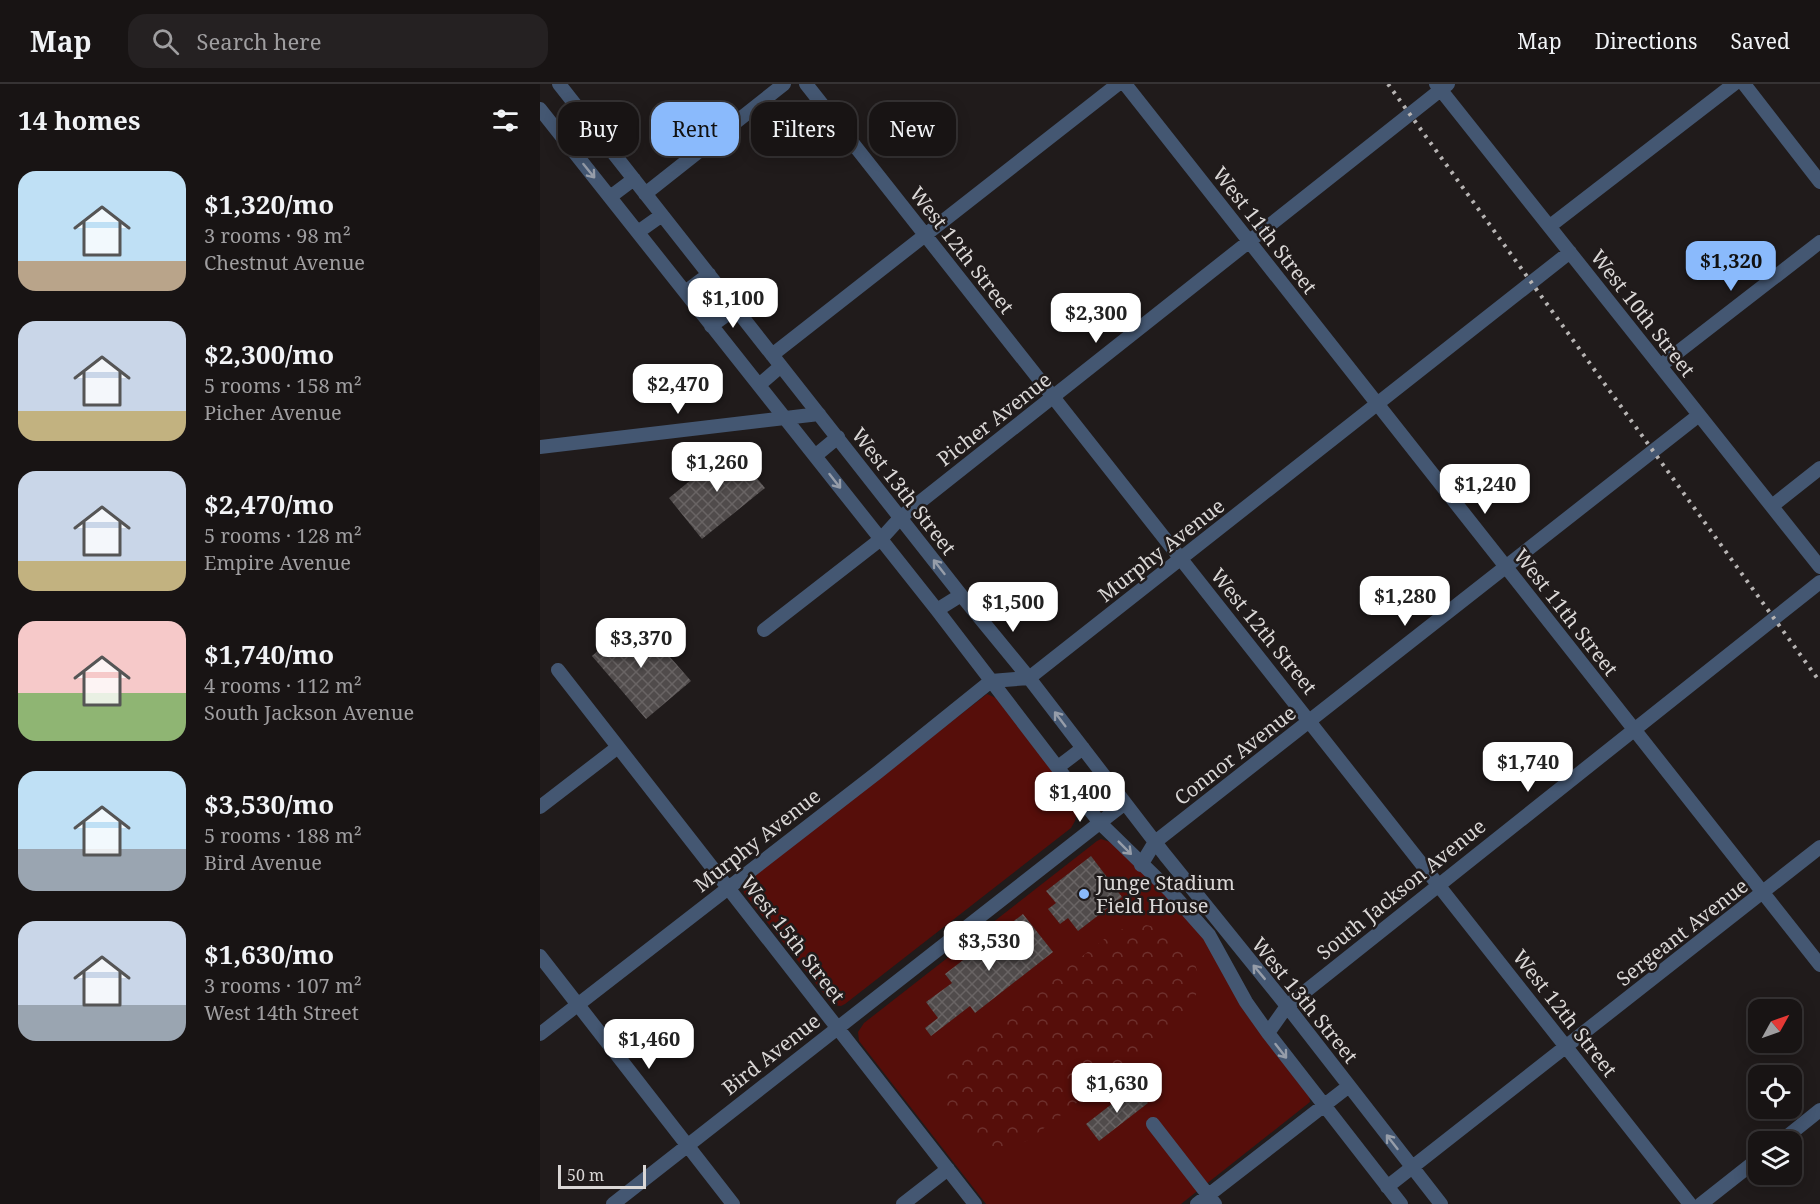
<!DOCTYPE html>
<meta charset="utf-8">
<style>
:root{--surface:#181414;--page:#252122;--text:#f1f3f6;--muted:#9f9ea0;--line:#363334;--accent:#8abafc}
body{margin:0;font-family:"Noto Serif",serif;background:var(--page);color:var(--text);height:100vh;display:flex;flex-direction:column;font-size:22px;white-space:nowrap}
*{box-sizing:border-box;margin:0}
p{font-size:20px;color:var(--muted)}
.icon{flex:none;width:33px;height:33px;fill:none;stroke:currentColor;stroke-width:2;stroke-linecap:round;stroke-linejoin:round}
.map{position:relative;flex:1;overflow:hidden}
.details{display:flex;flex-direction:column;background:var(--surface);width:540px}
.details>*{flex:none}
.top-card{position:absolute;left:18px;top:18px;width:570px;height:54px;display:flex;gap:12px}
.needle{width:39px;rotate:50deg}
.buttons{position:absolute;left:1208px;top:915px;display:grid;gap:12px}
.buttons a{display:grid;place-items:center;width:54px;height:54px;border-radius:12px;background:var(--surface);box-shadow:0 3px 15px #0003,0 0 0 2px var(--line);font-size:30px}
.scale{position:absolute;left:18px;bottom:15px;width:88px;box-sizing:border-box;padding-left:6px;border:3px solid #dad7d6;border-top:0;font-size:16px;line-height:21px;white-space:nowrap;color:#dad7d6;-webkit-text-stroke:4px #201b1b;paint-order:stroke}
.price{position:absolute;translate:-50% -51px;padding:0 14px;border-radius:12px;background:#fff;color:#222;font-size:20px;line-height:39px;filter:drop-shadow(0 2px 3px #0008)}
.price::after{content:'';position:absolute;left:50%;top:36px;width:18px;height:14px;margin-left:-9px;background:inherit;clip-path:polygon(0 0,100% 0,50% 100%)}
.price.current{background:var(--accent);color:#111}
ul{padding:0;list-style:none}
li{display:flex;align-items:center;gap:18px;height:150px;padding:0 18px}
li span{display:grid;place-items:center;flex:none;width:168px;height:120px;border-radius:18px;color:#555}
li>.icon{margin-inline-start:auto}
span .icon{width:72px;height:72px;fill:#fffc;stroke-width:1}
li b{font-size:26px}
h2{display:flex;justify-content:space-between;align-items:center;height:72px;padding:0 18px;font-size:26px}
.chip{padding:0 21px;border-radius:18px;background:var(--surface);box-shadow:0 3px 15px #0003,0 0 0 2px var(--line);font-size:21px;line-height:54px}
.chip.current{background:var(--accent);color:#111}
header{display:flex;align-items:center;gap:36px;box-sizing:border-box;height:84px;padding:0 30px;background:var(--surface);border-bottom:2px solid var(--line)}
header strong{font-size:28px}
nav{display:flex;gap:33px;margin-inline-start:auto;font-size:21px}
.search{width:420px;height:54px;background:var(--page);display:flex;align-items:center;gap:15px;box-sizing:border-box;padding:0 21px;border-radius:18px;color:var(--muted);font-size:22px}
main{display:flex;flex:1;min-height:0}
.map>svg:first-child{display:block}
.grass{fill:#560e0a}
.park{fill:url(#park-crowns)}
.building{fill:url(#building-cross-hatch)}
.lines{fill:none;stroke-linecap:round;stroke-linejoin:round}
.minor{stroke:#445772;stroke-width:14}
.rail{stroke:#b7b4b3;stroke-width:4;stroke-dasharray:3 6;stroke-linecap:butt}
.oneway{stroke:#969da9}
.poi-dot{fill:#8abafc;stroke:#201b1b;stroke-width:2}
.labels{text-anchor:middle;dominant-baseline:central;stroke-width:5;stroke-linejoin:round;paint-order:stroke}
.street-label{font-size:20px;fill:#dad7d6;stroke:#201b1b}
.poi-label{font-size:20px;fill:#dad7d6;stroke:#201b1b;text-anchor:start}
</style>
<header>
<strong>Map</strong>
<div class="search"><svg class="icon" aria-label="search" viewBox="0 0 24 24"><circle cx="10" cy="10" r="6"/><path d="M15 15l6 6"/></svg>Search here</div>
<nav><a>Map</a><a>Directions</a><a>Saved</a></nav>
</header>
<main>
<section class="details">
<h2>14 homes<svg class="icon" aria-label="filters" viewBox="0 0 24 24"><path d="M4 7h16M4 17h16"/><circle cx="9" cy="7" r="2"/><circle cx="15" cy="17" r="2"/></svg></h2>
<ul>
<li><span style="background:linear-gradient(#bfe0f5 75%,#b9a48a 0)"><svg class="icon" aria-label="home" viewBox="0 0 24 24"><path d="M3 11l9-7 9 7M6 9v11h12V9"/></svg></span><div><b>$1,320/mo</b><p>3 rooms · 98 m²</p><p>Chestnut Avenue</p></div></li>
<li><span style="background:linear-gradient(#c9d6e8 75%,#c2b280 0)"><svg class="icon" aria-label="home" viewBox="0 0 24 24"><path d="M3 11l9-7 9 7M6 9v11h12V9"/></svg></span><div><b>$2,300/mo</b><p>5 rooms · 158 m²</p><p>Picher Avenue</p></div></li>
<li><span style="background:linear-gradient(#c9d6e8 75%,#c2b280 0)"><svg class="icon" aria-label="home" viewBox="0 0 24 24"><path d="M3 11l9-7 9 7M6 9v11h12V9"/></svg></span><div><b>$2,470/mo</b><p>5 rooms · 128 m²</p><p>Empire Avenue</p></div></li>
<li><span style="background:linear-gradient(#f6c9c9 60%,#8fb573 0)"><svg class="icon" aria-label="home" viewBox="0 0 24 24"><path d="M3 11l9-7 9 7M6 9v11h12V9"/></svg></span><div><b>$1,740/mo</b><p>4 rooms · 112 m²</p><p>South Jackson Avenue</p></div></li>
<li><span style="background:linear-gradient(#bfe0f5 65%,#9aa5b1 0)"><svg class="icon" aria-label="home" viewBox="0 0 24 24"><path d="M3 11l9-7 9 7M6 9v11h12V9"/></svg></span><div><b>$3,530/mo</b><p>5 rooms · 188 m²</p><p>Bird Avenue</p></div></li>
<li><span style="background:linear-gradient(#c9d6e8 70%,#9aa5b1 0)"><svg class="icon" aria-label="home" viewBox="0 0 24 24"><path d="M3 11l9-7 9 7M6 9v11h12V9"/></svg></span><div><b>$1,630/mo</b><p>3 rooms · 107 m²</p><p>West 14th Street</p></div></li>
</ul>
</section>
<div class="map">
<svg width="1280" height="1120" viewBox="0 0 1280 1120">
<defs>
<pattern id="park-crowns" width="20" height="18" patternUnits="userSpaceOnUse" patternTransform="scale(1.5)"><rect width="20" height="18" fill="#560e0a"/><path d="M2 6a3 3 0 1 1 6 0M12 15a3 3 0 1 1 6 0" fill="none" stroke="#6e302d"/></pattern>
<pattern id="building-cross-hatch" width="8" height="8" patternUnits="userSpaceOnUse" patternTransform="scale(1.5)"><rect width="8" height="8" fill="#504b4b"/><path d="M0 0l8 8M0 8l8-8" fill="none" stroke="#696464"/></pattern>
</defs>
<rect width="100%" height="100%" fill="#201b1b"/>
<!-- grass -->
<path class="grass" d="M 447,610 L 456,614 L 524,701 L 527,714 L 537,728 L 535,737 L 531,744 L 305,920 L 301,922 L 293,921 L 204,809 L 202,800 Z
M 561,755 L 570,758 L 620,801 L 653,835 L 769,1011 L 770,1018 L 641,1120 L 446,1120 L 319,957 L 318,948 L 324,939 L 557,757 Z"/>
<!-- park -->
<path class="park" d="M 606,841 C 658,850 676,906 636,942 L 490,1055 C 430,1086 378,1018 421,967 L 572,849 L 589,843 Z"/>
<!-- building -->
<path class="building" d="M 191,363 L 225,404 L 162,455 L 129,414 Z
M 96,534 L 151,597 L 106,635 L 52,572 Z
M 551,772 L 582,813 L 538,847 L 528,834 L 520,840 L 508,825 L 516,819 L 506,807 Z
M 483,830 L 513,868 L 435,929 L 430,922 L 391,952 L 385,944 L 398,934 L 386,918 L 412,899 L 405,890 Z
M 595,1002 L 608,1019 L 559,1057 L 546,1040 Z"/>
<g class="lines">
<!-- minor -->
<path class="minor" d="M 19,0 L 421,511 L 489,594 L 625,771 L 747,922 L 901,1120
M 266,0 L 1150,1120
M 585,0 L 1280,881
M 896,0 L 1280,483
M 1204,0 L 1280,98
M 0,25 L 397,526 L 560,739 L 630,807 L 669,851 L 706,918 L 728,949 L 861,1120
M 105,110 L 244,0
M 70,113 L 94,95
M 1010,142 L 1194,0
M 98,148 L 122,131
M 145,208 L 169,190
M 171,242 L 196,224
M 232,271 L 578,0
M 1120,282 L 1280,158
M 219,301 L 241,282
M 0,363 L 279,330
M 275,372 L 298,353
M 1232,422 L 1280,384
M 397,526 L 421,511
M 224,546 L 341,455 L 361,433 L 908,0
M 18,586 L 435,1120
M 518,683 L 543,664
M 0,723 L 78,663
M 601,781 L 615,758 L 1159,331
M 0,872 L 193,1120
M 728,949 L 747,922 L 1280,498
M 0,950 L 338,688 L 451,597 L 489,594 L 1030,168
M 613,1040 L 675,1120
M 1240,1058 L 1280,1026
M 847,1103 L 1280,763
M 73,1120 L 585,719
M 363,1120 L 408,1085
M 657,1120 L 809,1002
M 1161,1120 L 1218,1075"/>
<!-- rail -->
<path class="rail" d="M 848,0 L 1280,598"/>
</g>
<!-- one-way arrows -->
<defs><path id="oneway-shaft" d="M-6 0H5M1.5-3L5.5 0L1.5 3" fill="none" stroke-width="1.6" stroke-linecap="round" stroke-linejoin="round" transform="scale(1.5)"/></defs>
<g class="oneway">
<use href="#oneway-shaft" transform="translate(49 87) rotate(51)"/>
<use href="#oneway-shaft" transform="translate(295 397) rotate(52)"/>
<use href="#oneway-shaft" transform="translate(399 483) rotate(-128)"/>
<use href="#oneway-shaft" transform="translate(520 635) rotate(-127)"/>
<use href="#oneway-shaft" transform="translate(585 764) rotate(45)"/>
<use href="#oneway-shaft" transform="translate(719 888) rotate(-130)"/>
<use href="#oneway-shaft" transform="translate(741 967) rotate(52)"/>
<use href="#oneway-shaft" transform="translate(852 1058) rotate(-128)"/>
</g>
<!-- markers -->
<circle class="poi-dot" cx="544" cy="810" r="6"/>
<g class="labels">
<!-- street labels -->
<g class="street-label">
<text transform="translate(725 146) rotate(52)">West 11th Street</text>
<text transform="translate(422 166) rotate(52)">West 12th Street</text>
<text transform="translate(1103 229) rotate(52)">West 10th Street</text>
<text transform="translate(454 335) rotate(-38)">Picher Avenue</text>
<text transform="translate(364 407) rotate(52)">West 13th Street</text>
<text transform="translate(621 466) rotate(-38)">Murphy Avenue</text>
<text transform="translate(1026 528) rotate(52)">West 11th Street</text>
<text transform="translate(724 547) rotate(51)">West 12th Street</text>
<text transform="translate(695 671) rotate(-38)">Connor Avenue</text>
<text transform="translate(217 756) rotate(-38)">Murphy Avenue</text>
<text transform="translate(861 805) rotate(-39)">South Jackson Avenue</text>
<text transform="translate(1142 848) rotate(-38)">Sergeant Avenue</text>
<text transform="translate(253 855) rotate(52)">West 15th Street</text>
<text transform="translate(765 916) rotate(51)">West 13th Street</text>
<text transform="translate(1025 929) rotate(52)">West 12th Street</text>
<text transform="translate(231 970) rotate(-38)">Bird Avenue</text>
</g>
<!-- poi labels -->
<g class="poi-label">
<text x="556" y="798">Junge Stadium<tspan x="556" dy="23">Field House</tspan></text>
</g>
</g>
</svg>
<div class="buttons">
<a><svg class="needle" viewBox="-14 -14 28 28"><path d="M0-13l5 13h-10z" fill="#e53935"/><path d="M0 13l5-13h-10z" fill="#9f9ea0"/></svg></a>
<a><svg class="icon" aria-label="locate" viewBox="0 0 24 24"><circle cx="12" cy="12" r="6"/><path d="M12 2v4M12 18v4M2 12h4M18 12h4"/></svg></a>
<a><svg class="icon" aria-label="layers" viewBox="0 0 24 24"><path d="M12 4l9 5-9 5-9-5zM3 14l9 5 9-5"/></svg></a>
</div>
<div class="scale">50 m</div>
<b class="price current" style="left:1191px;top:208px">$1,320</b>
<b class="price" style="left:193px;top:245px">$1,100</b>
<b class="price" style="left:556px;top:260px">$2,300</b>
<b class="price" style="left:138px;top:331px">$2,470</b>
<b class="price" style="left:177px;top:409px">$1,260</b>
<b class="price" style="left:945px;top:431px">$1,240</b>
<b class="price" style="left:865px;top:543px">$1,280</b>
<b class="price" style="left:473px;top:549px">$1,500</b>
<b class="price" style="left:101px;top:585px">$3,370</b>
<b class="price" style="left:988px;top:709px">$1,740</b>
<b class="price" style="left:540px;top:739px">$1,400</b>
<b class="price" style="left:449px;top:888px">$3,530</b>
<b class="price" style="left:109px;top:986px">$1,460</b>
<b class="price" style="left:577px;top:1030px">$1,630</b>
<div class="top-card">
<a class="chip">Buy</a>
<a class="chip current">Rent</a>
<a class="chip">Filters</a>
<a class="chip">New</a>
</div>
</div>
</main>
